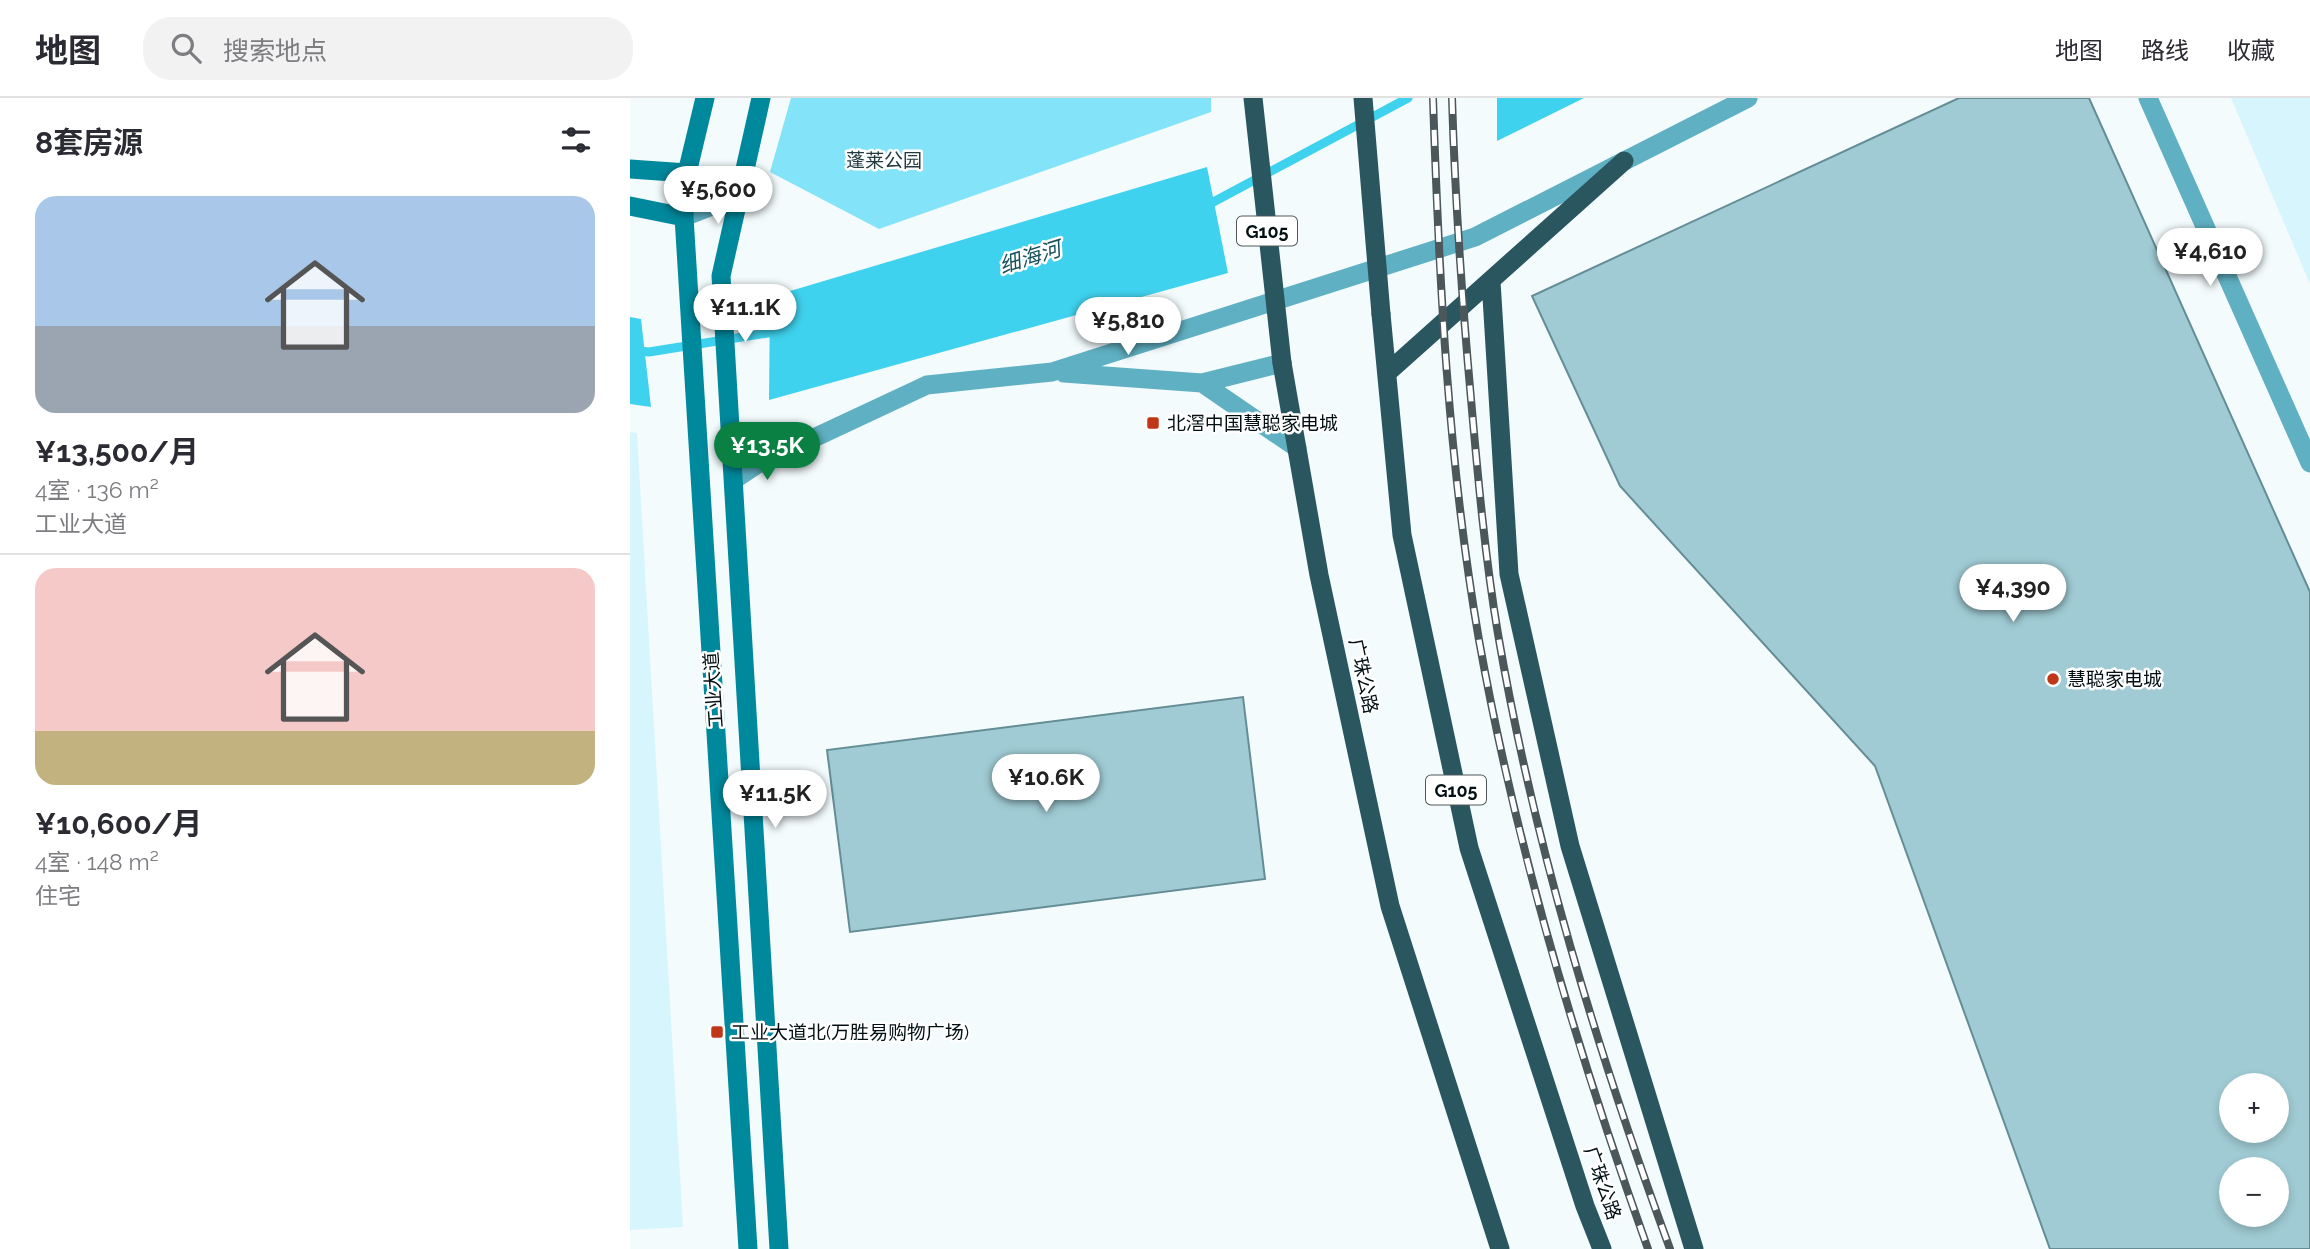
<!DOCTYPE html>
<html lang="zh">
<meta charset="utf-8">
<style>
:root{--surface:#fff;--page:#f2f2f3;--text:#2b2b33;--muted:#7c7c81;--line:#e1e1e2;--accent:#0b8043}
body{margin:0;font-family:Raleway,"Noto Sans SC",sans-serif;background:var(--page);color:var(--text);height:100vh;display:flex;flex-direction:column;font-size:26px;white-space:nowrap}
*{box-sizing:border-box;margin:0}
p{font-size:23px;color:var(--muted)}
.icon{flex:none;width:38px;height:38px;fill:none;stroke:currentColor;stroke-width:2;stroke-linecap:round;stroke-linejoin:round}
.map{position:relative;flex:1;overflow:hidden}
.details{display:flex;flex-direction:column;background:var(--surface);width:630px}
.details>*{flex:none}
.fabs{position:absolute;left:1589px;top:975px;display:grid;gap:14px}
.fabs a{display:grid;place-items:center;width:70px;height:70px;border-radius:50%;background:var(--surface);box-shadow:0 4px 10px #0003;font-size:35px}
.price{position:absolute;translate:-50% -60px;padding:0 16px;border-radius:24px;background:#fff;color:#222;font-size:23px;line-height:46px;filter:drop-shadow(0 2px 4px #0008)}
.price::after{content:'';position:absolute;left:50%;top:42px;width:21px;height:16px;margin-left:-10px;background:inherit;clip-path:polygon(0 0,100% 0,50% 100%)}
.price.on{background:var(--accent);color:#fff}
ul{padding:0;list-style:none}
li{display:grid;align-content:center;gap:14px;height:371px;padding:0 35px}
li+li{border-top:2px solid var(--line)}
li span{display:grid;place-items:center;height:217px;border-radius:21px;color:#555}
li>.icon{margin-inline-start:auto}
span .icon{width:126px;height:126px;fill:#fffc;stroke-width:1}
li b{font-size:30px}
h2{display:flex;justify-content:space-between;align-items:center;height:84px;padding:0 35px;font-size:30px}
header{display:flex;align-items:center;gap:42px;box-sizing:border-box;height:98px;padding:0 35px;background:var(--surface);border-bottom:2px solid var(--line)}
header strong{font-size:33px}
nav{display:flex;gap:38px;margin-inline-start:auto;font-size:24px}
.search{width:490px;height:63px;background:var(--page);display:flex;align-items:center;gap:18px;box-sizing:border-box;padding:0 24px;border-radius:28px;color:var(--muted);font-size:26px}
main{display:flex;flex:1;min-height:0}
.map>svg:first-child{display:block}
.built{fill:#d6f5fc}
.green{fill:#83e3f8}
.water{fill:#3fd2ee}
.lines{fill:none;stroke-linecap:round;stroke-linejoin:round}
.stream{stroke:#3fd2ee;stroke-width:9}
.building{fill:#a0cbd4;stroke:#648d96;stroke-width:2;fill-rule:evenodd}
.tertiary{stroke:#5fb0c2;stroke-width:19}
.secondary{stroke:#00889c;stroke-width:19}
.trunk{stroke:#2a5660;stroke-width:19}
.rail-casing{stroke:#4b575a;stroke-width:8}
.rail{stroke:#fff;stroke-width:5;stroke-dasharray:16;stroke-linecap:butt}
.trunk-bridge{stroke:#2a5660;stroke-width:19}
.poi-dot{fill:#c03619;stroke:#fff;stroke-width:2.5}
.labels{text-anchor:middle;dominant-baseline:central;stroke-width:5;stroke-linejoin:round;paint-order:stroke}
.shield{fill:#fff;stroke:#4e585a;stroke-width:2}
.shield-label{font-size:18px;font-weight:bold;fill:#021014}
.park-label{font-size:19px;fill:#233b40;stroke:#fff}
.poi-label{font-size:19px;fill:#021014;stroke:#fff;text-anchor:start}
.street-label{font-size:19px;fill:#021014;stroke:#fff}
.water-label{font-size:21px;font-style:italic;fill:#15515d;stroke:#fff}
</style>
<header>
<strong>地图</strong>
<div class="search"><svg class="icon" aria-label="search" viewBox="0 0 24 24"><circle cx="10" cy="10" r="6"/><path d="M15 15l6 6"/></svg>搜索地点</div>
<nav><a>地图</a><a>路线</a><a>收藏</a></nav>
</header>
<main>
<section class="details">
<h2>8套房源<svg class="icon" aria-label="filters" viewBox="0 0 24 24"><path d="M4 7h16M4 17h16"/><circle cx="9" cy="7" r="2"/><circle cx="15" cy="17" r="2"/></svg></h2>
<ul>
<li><span style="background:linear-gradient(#a9c7e8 60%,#9aa5b1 0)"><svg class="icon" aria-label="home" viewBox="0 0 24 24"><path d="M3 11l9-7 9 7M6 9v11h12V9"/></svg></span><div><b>¥13,500/月</b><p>4室 · 136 m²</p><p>工业大道</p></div></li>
<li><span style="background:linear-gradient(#f6c9c9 75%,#c2b280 0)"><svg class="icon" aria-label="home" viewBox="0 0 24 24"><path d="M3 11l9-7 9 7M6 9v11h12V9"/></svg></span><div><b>¥10,600/月</b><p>4室 · 148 m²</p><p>住宅</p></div></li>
</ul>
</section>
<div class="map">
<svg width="1680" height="1151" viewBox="0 0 1680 1151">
<rect width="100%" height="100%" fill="#f3fbfd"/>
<!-- built -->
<path class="built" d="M 1601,0 L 1680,0 L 1680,186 Z
M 0,334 L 7,335 L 53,1129 L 0,1132 Z"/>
<!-- green -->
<path class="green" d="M 161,0 L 581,0 L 581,14 L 249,131 L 140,74 Z"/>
<!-- water -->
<path class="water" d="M 867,0 L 954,0 L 867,43 Z
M 577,69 L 598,175 L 139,302 L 140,199 Z
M 0,219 L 11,221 L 21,309 L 0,306 Z"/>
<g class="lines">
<!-- stream -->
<path class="stream" d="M 574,109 L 778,0
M 0,252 L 19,254 L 150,233"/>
</g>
<!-- building -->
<path class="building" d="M 1329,0 L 1459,0 L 1680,494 L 1680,1151 L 1420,1151 L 1245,668 L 990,388 L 902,198 ZM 1601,987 L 1647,987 L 1647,1032 L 1601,1032 ZM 1601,1071 L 1647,1071 L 1647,1116 L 1601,1116 Z
M 613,599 L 635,781 L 220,834 L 197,652 Z"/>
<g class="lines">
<!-- tertiary -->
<path class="tertiary" d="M 1518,0 L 1680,365
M 54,119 L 108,98
M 434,275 L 572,285 L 652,265
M 572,285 L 667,350
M 101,338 L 115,348 L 151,355
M 105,381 L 126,367 L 297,287 L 422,274 L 845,139 L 1118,0"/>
<!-- secondary -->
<path class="secondary" d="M 75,0 L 57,75 L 54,119 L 118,1151
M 131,0 L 91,178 L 149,1151
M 0,71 L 57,75 L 108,98
M 0,108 L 54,119"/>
<!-- trunk -->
<path class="trunk" d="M 861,183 L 879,476 L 940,748 L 1064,1151
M 751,216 L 772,437 L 839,750 L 955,1108 L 972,1151
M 652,265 L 689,477 L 760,808 L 870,1151
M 757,275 L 994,63"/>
<!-- rail casing -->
<g class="rail-casing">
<path id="rail" d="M 803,0 C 809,180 818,364 849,542 C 886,749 947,953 1018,1151
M 822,0 C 825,101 832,201 841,301 C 848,380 855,459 868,536 C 904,746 967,952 1040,1151"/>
</g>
<!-- rail -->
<use href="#rail" class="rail"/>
<!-- trunk-bridge -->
<path class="trunk-bridge" d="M 623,0 L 652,265
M 733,0 L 751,216"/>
</g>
<!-- markers -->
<g class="poi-dot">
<rect x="516" y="318" width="14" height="14" rx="3.5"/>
<circle cx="1423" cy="581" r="7"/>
<rect x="80" y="927" width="14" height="14" rx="3.5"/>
</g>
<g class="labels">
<!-- shield labels -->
<g class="shield">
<rect x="607" y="118.5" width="60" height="29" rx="5"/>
<rect x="796" y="677.5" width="60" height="29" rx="5"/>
</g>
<g class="shield-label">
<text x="637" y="133">G105</text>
<text x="826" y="692">G105</text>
</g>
<!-- park labels -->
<g class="park-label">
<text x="254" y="62">蓬莱公园</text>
</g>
<!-- poi labels -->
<g class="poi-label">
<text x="537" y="325">北滘中国慧聪家电城</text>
<text x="1437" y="581">慧聪家电城</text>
<text x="101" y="934">工业大道北(万胜易购物广场)</text>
</g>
<!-- street labels -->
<g class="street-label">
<text transform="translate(734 578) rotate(78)">广珠公路</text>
<text transform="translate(83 592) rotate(-94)">工业大道</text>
<text transform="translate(973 1085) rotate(71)">广珠公路</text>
</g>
<!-- water labels -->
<g class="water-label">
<text transform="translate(400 159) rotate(-17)">细海河</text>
</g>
</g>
</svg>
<div class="fabs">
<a>+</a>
<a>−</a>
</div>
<b class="price" style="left:88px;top:128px">¥5,600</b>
<b class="price" style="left:1580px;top:190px">¥4,610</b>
<b class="price" style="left:115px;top:246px">¥11.1K</b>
<b class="price" style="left:498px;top:259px">¥5,810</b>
<b class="price on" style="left:137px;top:384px">¥13.5K</b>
<b class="price" style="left:1383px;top:526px">¥4,390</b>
<b class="price" style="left:416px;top:716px">¥10.6K</b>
<b class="price" style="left:145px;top:732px">¥11.5K</b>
</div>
</main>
